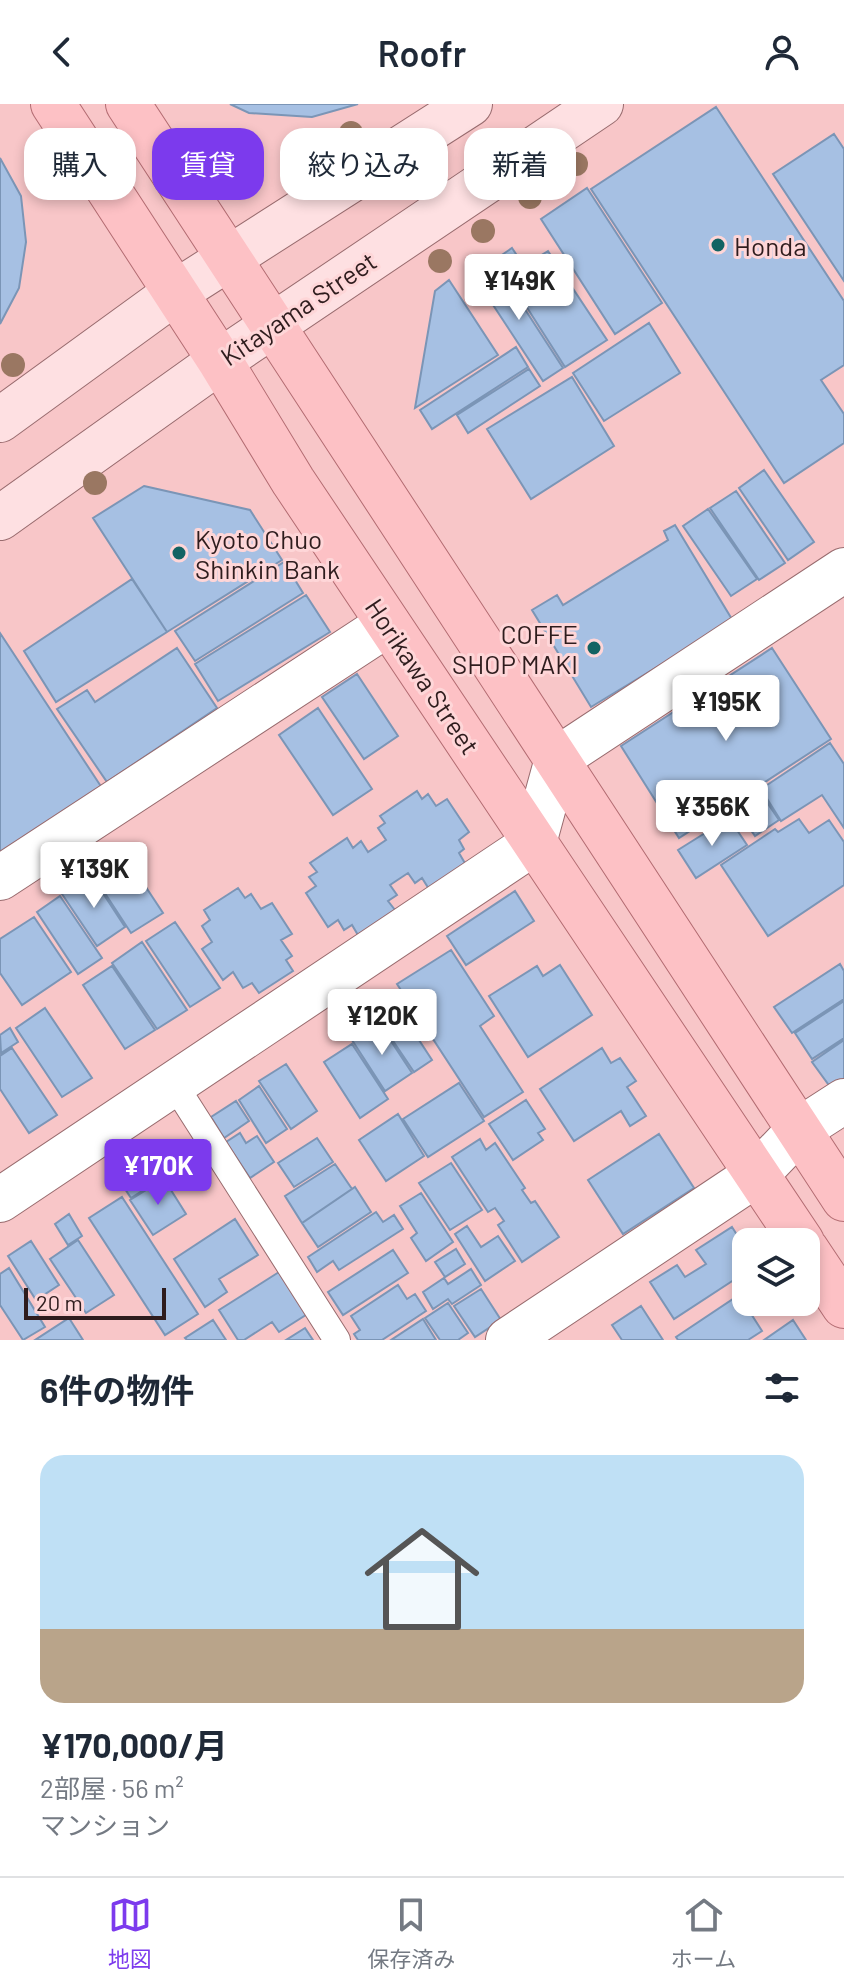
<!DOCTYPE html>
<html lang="ja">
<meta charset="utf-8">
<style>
:root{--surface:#fff;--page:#f6f6f7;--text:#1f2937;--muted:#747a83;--line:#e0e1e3;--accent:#7c3aed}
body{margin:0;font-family:Barlow,"Noto Sans JP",sans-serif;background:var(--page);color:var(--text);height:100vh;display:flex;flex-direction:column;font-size:30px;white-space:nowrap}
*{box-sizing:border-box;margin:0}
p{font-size:26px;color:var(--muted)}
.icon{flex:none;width:44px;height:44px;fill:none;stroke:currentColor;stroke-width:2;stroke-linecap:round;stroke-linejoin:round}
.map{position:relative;height:1236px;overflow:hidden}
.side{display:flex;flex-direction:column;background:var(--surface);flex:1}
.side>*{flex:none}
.guide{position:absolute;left:24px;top:24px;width:796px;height:72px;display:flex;gap:16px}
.controls{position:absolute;left:732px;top:1124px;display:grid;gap:16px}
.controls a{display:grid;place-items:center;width:88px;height:88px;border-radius:16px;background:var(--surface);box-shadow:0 4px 12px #0003;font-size:40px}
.scale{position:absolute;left:24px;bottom:20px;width:142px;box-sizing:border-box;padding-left:8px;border:4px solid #2e1c1d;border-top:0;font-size:22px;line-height:28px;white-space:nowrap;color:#2e1c1d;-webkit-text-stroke:6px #fed6d8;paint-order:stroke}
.price{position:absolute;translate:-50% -68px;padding:0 18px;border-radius:8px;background:#fff;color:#222;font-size:26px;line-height:52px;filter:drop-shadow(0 2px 4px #0008)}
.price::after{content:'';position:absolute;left:50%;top:48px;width:24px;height:18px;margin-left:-12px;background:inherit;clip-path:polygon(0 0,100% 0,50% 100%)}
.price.selected{background:var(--accent);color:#fff}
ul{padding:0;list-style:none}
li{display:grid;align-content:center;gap:16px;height:424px;padding:0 40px}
li span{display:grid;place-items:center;height:248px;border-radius:24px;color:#555}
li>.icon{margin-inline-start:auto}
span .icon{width:144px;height:144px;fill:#fffc;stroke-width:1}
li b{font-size:34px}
h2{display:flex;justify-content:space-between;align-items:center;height:96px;padding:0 40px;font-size:34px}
.tag{padding:0 28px;border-radius:24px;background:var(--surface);box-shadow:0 4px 12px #0003;font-size:28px;line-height:72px}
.tag.selected{background:var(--accent);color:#fff}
header{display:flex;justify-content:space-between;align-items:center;height:104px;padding:0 40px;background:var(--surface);font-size:36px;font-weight:600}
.dock{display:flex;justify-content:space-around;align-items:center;height:112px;border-top:2px solid var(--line);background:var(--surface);font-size:22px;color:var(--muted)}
.dock a{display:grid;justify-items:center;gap:4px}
.dock .selected{color:var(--accent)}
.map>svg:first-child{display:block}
.building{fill:#a6c0e3;stroke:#7b95b6;stroke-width:2}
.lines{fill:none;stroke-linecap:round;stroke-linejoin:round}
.lane-casing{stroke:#986b6e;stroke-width:28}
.street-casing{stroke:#986b6e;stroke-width:46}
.secondary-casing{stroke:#986b6e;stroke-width:46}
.primary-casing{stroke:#b36c72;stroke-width:46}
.lane{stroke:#fff;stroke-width:26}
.street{stroke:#fff;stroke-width:44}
.secondary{stroke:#fee0e2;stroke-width:44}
.primary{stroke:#fdc1c5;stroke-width:44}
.tree{fill:#9a7762}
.poi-dot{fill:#136363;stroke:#fed6d8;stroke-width:3}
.labels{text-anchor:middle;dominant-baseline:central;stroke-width:6;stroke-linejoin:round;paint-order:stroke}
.poi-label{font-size:26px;fill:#2e1c1d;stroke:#fed6d8;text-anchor:start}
.street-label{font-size:26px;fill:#2e1c1d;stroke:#fed6d8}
</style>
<header><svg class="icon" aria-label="back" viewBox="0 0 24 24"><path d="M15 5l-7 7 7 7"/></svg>Roofr<svg class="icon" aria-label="person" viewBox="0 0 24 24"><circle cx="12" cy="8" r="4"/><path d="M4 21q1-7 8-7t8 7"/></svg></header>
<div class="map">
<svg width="844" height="1236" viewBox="0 0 844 1236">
<rect width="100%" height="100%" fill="#f8c6c8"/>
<!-- building -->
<path class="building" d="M 230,0 L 358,0 L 312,13 L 249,9 Z
M 716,3 L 844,197 L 844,261 L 821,276 L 844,310 L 844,339 L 784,379 L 591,85 Z
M 834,30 L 844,45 L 844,177 L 773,70 Z
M 0,54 L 21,92 L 26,138 L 19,184 L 0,220 Z
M 587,84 L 662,199 L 615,230 L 541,115 Z
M 512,144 L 524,162 L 548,147 L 607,236 L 565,263 L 496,155 Z
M 495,159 L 563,264 L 543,277 L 474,172 Z
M 449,176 L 498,251 L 415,304 L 435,187 Z
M 649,219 L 680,269 L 604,317 L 573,269 Z
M 516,243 L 528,263 L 432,325 L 420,306 Z
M 529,265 L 540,282 L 468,329 L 457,311 Z
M 572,273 L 614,342 L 531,395 L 487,325 Z
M 764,366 L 814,438 L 788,456 L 739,384 Z
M 144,382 L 250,406 L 282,456 L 167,528 L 93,414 Z
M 736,387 L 785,459 L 759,476 L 710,404 Z
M 708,405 L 757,475 L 731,492 L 683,422 Z
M 675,421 L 733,517 L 591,603 L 532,506 L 557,491 L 563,501 L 668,436 L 664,427 Z
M 284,458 L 303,489 L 195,557 L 175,527 Z
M 132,475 L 167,528 L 56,598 L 24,547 Z
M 306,491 L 330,528 L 218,597 L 195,560 Z
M 0,529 L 104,687 L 0,756 Z
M 177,544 L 217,604 L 107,678 L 57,605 L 87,586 L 95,598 Z
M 772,544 L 831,635 L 679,734 L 621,642 Z
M 357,570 L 398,632 L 364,655 L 322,593 Z
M 318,604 L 372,685 L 333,711 L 279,631 Z
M 830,639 L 844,660 L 844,724 L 822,691 L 781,717 L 761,685 Z
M 417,687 L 422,695 L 428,690 L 436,702 L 447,695 L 469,728 L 459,736 L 464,745 L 459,749 L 466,761 L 429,785 L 422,774 L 415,779 L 408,769 L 390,781 L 397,791 L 388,797 L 395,806 L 358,831 L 352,821 L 344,826 L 338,816 L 328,823 L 306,789 L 316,782 L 309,773 L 317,768 L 310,759 L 347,734 L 353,744 L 361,737 L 368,748 L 386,736 L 378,724 L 385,719 L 380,712 Z
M 749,693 L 754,701 L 764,694 L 779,716 L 755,732 L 740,710 L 744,707 L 739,699 Z
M 729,714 L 747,741 L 696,774 L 678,746 Z
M 799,715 L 809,729 L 829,716 L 844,738 L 844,781 L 768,832 L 721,761 L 775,725 L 778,728 Z
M 126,753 L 163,809 L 131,829 L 95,774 Z
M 91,771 L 125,823 L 97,842 L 62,790 Z
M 238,784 L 245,794 L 251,790 L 261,805 L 272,799 L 292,830 L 281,836 L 292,852 L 286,856 L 293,867 L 259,889 L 252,879 L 243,884 L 233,868 L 223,876 L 202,845 L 212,838 L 202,822 L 210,816 L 204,806 Z
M 515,787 L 534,817 L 466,861 L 447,832 Z
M 60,792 L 102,854 L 78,870 L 37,808 Z
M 34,813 L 71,868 L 22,901 L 0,869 L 0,835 Z
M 175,818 L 220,884 L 190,903 L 146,837 Z
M 142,838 L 187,906 L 157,925 L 112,859 Z
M 451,846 L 494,912 L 480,922 L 523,988 L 484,1013 L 397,880 Z
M 840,860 L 844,867 L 844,895 L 792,929 L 774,903 Z
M 560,861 L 592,911 L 528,953 L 489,892 L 537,862 L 543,872 Z
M 112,862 L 155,926 L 125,945 L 83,881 Z
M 844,897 L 844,934 L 812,955 L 795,929 Z
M 45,904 L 92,974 L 62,993 L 16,924 Z
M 402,910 L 432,956 L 414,968 L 383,922 Z
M 379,919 L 412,969 L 385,987 L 352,936 Z
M 10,924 L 18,938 L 1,949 L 0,931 Z
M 844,936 L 844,975 L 831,984 L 812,958 Z
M 352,940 L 388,995 L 360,1014 L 324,958 Z
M 12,944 L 57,1011 L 29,1029 L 0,985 L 0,952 Z
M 602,944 L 611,959 L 620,954 L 636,977 L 627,983 L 646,1012 L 630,1022 L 621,1007 L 574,1037 L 540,985 Z
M 286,960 L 317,1007 L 291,1025 L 259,977 Z
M 459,979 L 484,1017 L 428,1053 L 403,1015 Z
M 259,982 L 287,1025 L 266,1039 L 239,996 Z
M 526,996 L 545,1025 L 538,1029 L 543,1036 L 513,1056 L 489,1020 Z
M 236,997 L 249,1017 L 224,1034 L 211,1013 Z
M 398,1010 L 424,1052 L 386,1077 L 359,1036 Z
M 240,1029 L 246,1039 L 257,1032 L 274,1058 L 250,1074 L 226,1038 Z
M 659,1030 L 694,1084 L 623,1130 L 588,1076 Z
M 317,1034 L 333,1058 L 294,1083 L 278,1059 Z
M 480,1035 L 486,1046 L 495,1039 L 525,1084 L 522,1086 L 531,1099 L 535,1097 L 559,1133 L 522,1158 L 498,1121 L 504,1117 L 495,1104 L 488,1108 L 452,1053 Z
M 141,1042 L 162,1074 L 131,1094 L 110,1062 Z
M 451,1059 L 482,1106 L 450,1126 L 419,1079 Z
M 335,1060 L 352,1085 L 302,1119 L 285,1092 Z
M 164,1075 L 186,1110 L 153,1131 L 130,1096 Z
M 355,1083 L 371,1108 L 318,1143 L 302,1119 Z
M 421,1089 L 453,1138 L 426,1157 L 411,1134 L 417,1129 L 400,1102 Z
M 122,1093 L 198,1210 L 165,1231 L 89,1114 Z
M 376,1108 L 383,1118 L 394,1111 L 403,1125 L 339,1166 L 333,1157 L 317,1168 L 308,1153 Z
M 69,1110 L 82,1132 L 68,1141 L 55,1120 Z
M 235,1115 L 258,1151 L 219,1175 L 227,1188 L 205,1203 L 174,1155 Z
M 467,1122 L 481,1143 L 498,1132 L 515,1157 L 485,1177 L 455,1130 Z
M 732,1123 L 746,1145 L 746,1168 L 674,1215 L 650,1178 L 677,1161 L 685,1173 L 706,1160 L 696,1146 Z
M 78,1136 L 114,1191 L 86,1209 L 50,1155 Z
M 31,1137 L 59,1181 L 36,1196 L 8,1152 Z
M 456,1145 L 465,1160 L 445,1173 L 435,1158 Z
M 393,1146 L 408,1169 L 343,1211 L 328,1188 Z
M 9,1164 L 45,1223 L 23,1236 L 0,1201 L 0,1170 Z
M 471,1165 L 481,1181 L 452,1200 L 448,1195 L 433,1205 L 423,1188 L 444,1174 L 448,1180 Z
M 279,1168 L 309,1209 L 279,1228 L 272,1218 L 244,1236 L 238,1236 L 219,1206 Z
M 398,1181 L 407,1195 L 415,1190 L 426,1207 L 382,1236 L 358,1236 L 354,1230 L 360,1226 L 351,1212 Z
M 481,1185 L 501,1216 L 475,1233 L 454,1202 Z
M 739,1191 L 762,1227 L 748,1236 L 678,1236 L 676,1233 Z
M 448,1199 L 468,1229 L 458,1236 L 440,1236 L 425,1214 Z
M 641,1202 L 663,1236 L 622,1236 L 612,1221 Z
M 69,1214 L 83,1236 L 35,1236 Z
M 423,1215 L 436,1236 L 391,1236 Z
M 213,1216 L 226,1236 L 187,1236 L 185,1234 Z
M 793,1216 L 806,1236 L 764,1236 Z
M 305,1224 L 313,1236 L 286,1236 Z"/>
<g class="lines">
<!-- lane casing -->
<g class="lane-casing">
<path id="lane" d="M 174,980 L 337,1236"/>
</g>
<!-- street casing -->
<g class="street-casing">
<path id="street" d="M 0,774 L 388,520
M 0,1096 L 534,739 L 557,655 L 844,466
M 508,1236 L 757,1070 L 799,1026 L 844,997"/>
</g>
<!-- secondary casing -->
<g class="secondary-casing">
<path id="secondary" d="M 0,316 L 176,188 L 470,0
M 0,414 L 220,257 L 601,0"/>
</g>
<!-- primary casing -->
<g class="primary-casing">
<path id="primary" d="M 53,0 L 220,257 L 293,377 L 802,1138
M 128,0 L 844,1095
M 806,1145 L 844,1202"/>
</g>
<!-- lane -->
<use href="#lane" class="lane"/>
<!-- street -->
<use href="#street" class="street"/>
<!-- secondary -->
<use href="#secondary" class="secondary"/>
<!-- primary -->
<use href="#primary" class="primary"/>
</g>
<!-- trees -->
<g class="tree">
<circle cx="351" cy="29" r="12"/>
<circle cx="576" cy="60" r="12"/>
<circle cx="530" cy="93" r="12"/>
<circle cx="483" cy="127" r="12"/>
<circle cx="440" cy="157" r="12"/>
<circle cx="13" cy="261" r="12"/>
<circle cx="95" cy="379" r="12"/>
</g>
<!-- markers -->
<g class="poi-dot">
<circle cx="718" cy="141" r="8"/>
<circle cx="179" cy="449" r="8"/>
<circle cx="594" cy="544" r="8"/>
</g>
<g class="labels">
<!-- poi labels -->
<g class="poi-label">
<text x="734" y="141">Honda</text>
<text x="195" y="434">Kyoto Chuo<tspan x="195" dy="30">Shinkin Bank</tspan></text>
<text x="578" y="529" text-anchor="end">COFFE<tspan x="578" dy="30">SHOP MAKI</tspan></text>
</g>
<!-- street labels -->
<g class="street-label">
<text transform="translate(298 204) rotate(-34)">Kitayama Street</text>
<text transform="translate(423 572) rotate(56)">Horikawa Street</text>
</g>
</g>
</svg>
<div class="controls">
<a><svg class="icon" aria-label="layers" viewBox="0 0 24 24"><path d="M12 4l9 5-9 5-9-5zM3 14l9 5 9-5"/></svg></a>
</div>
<div class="scale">20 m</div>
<b class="price" style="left:519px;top:218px">¥149K</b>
<b class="price" style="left:726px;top:639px">¥195K</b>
<b class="price" style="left:712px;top:744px">¥356K</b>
<b class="price" style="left:94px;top:806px">¥139K</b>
<b class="price" style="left:382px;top:953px">¥120K</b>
<b class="price selected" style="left:158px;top:1103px">¥170K</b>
<div class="guide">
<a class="tag">購入</a>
<a class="tag selected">賃貸</a>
<a class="tag">絞り込み</a>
<a class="tag">新着</a>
</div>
</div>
<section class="side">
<h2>6件の物件<svg class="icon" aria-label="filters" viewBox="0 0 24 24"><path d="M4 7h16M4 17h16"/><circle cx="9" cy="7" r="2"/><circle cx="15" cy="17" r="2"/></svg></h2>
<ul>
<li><span style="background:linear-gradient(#bfe0f5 70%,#b9a48a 0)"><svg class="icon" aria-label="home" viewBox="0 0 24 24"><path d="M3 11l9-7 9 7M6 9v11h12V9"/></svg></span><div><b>¥170,000/月</b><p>2部屋 · 56 m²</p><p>マンション</p></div></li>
</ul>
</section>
<nav class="dock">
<a class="selected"><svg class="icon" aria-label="map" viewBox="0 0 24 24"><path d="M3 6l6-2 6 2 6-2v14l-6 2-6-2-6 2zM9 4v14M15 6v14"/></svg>地図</a>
<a><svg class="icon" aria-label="saved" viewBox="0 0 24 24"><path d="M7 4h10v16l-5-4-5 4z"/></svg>保存済み</a>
<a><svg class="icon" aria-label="home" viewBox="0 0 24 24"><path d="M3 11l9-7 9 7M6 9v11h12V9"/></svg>ホーム</a>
</nav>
